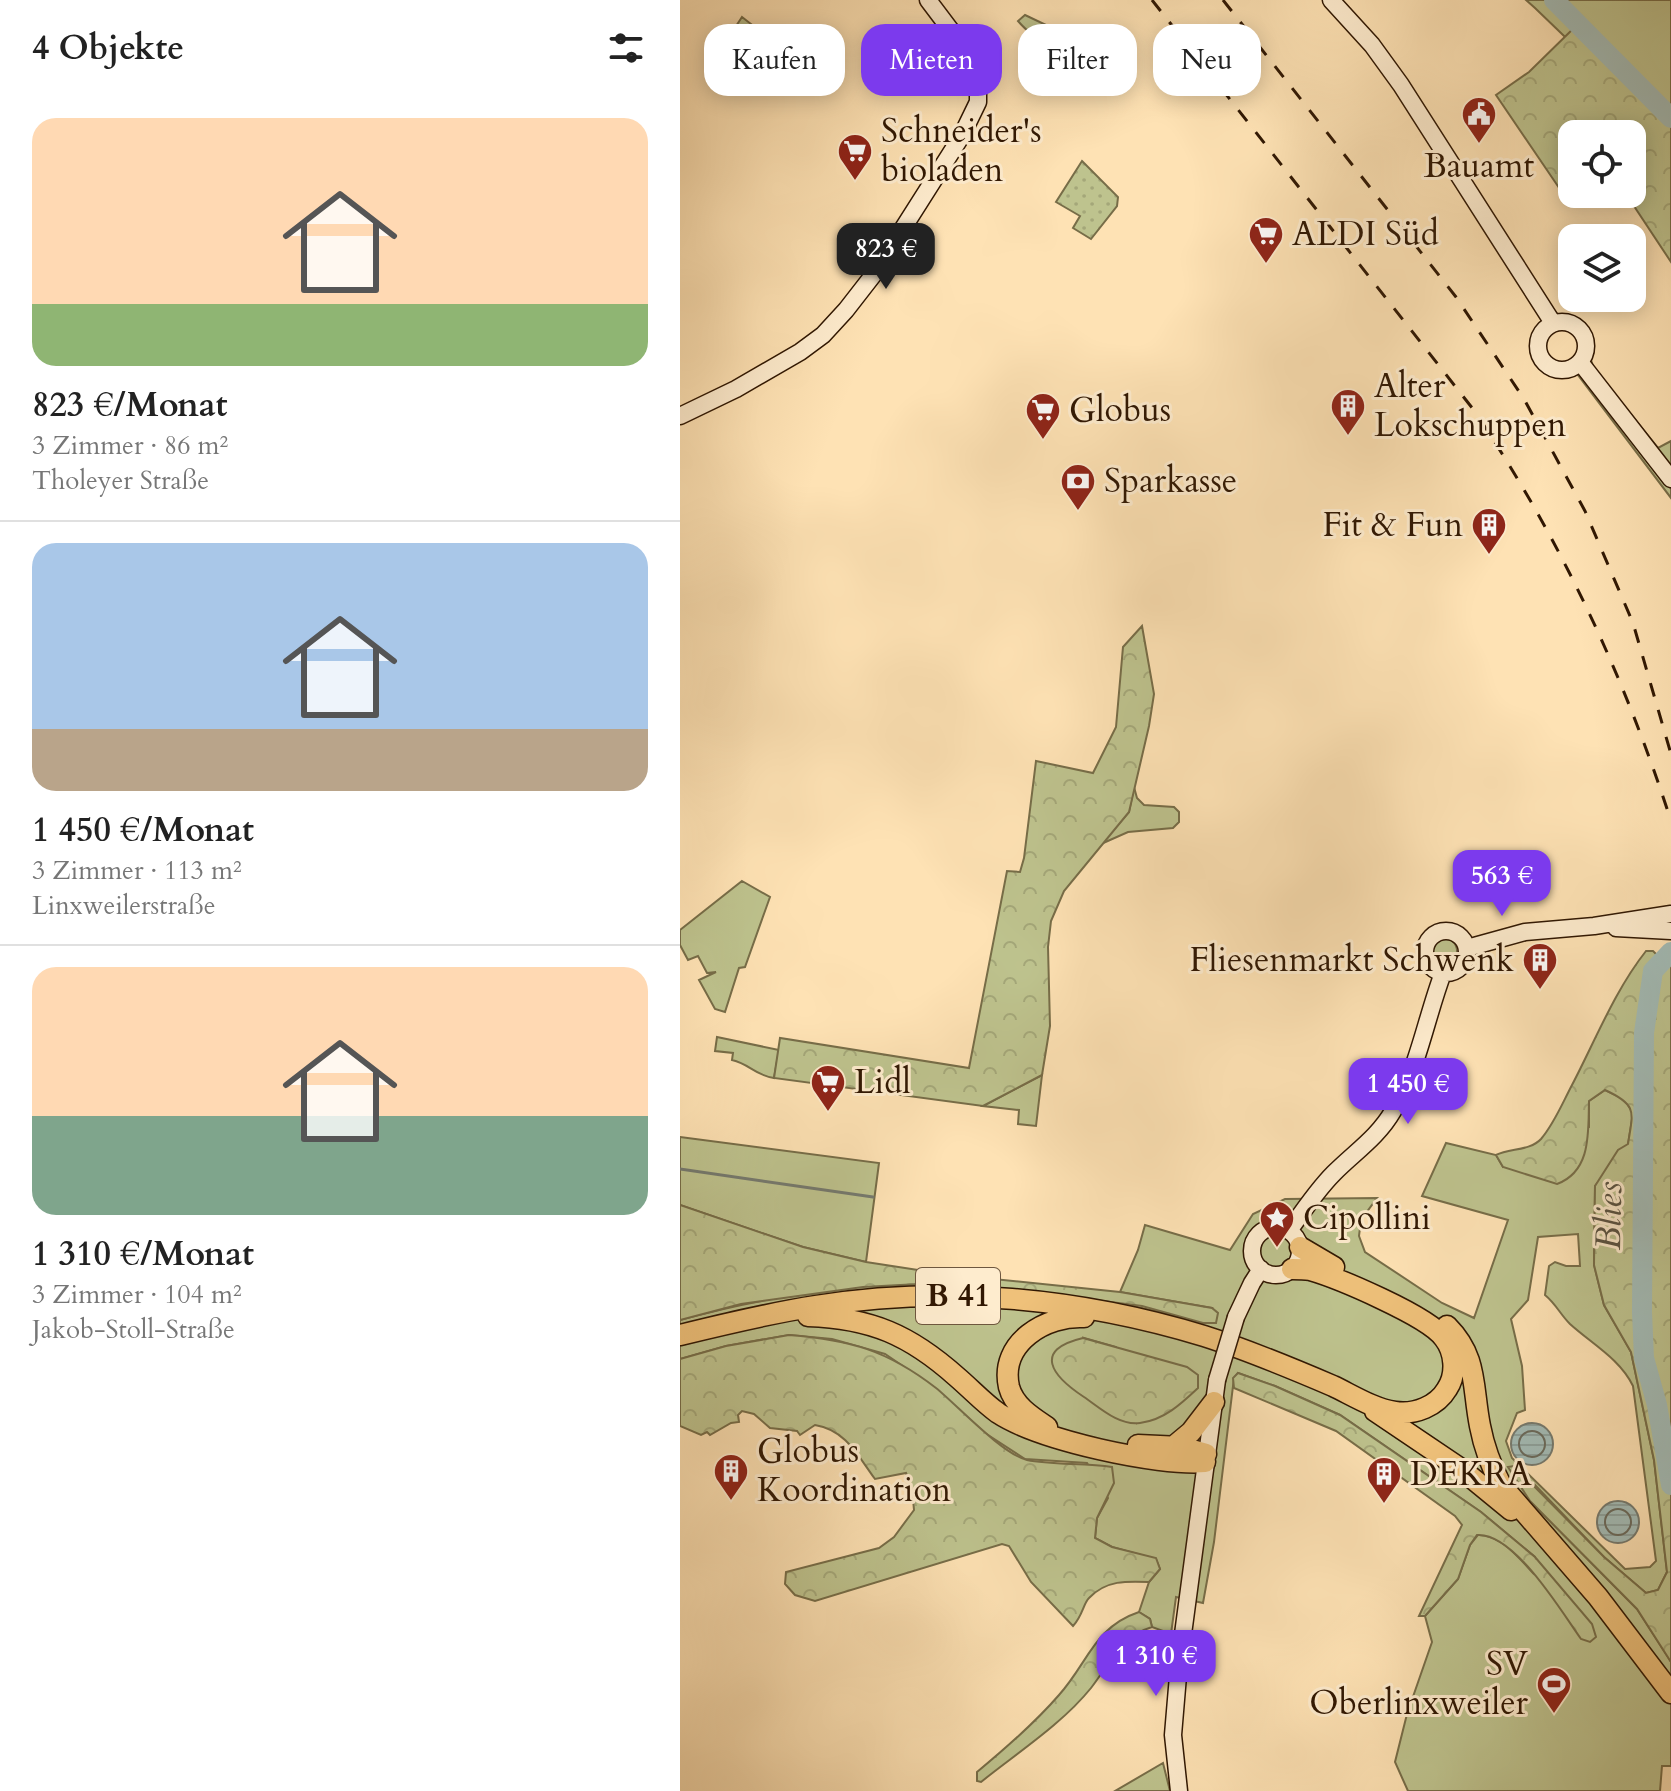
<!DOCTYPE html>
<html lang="de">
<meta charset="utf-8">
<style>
:root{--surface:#fff;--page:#f2f2f2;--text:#222;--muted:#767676;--line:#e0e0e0;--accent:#7c3aed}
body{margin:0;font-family:Cardo,serif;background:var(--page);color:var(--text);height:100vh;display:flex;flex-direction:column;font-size:30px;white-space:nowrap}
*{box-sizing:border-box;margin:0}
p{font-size:26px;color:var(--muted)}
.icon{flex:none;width:44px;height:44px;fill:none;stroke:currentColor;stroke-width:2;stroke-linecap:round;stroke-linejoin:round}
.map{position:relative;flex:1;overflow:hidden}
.panel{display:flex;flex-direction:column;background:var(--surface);width:680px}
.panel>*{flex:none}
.top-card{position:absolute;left:24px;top:24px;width:760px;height:72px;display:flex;gap:16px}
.fabs{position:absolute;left:878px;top:120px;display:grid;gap:16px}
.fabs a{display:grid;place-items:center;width:88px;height:88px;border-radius:16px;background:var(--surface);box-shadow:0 4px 20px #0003;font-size:40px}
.price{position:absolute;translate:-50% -68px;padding:0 18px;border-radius:16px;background:var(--accent);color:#fff;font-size:26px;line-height:52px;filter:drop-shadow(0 2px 4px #0008)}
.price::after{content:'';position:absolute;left:50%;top:48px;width:24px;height:18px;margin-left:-12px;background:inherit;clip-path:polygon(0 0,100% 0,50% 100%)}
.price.active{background:#222;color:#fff}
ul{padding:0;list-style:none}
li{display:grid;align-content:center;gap:16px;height:424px;padding:0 32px}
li+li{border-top:2px solid var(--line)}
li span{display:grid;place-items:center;height:248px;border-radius:24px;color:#555}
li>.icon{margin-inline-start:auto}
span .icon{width:144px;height:144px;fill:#fffc;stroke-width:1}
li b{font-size:34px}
h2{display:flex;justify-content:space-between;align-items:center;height:96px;padding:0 32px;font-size:34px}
.chip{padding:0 28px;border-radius:24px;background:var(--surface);box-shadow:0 4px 20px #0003;font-size:28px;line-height:72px}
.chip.active{background:var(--accent);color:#fff}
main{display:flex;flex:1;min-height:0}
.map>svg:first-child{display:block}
.green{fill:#bec38e;stroke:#776d48;stroke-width:2;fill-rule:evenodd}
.forest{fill:url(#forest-crowns);stroke:#776d48;stroke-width:2}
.garden{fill:url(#garden-dots);stroke:#776d48;stroke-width:2}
.water{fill:url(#water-rules);stroke:#757a6f;stroke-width:2}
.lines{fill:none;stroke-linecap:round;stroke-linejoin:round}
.shore{stroke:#6a6a5c;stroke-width:2}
.stream{stroke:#757a6f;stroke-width:3}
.river{stroke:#a3bcb7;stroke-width:20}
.secondary-casing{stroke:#301702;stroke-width:19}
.highway-casing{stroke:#301702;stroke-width:23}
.secondary{stroke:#feecce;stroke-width:16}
.highway{stroke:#efc17a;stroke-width:20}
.rail{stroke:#301702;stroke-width:3;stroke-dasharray:14 14;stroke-linecap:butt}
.secondary-bridge-casing{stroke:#301702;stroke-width:19;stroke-linecap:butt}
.secondary-bridge{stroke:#feecce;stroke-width:16}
.labels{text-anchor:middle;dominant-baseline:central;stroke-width:6;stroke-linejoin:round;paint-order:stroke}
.shield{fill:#feecce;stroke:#6e573f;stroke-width:2}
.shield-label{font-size:32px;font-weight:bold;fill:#301702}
.poi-label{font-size:34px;fill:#301702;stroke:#feecce;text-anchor:start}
.water-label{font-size:36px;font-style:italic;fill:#585141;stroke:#feecce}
</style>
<main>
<section class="panel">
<h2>4 Objekte<svg class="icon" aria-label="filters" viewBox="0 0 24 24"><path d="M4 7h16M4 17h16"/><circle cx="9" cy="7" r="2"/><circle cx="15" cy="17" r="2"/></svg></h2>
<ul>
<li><span style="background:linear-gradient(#ffd9b3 75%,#8fb573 0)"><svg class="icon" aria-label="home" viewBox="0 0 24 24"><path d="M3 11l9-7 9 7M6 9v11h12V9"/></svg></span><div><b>823 €/Monat</b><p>3 Zimmer · 86 m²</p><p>Tholeyer Straße</p></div></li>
<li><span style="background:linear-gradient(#a9c7e8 75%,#b9a48a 0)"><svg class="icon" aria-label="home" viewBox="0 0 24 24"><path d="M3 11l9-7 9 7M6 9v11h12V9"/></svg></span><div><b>1 450 €/Monat</b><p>3 Zimmer · 113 m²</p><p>Linxweilerstraße</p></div></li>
<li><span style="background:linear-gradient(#ffd9b3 60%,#7fa58c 0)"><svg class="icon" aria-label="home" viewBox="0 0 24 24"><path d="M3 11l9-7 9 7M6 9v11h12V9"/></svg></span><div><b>1 310 €/Monat</b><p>3 Zimmer · 104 m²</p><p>Jakob-Stoll-Straße</p></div></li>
</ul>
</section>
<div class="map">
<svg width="991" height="1791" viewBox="0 0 991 1791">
<defs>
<pattern id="forest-crowns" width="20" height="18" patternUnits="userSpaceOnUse" patternTransform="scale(2)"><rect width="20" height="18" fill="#bec38e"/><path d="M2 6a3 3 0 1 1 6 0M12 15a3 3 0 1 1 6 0" fill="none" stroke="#a4a779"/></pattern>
<pattern id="garden-dots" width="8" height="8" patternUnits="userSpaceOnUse" patternTransform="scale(2)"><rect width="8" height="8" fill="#bec38e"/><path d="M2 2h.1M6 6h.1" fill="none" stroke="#a4a779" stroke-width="1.8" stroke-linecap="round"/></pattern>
<pattern id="water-rules" width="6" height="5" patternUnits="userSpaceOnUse" patternTransform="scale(2)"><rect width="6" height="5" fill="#a3bcb7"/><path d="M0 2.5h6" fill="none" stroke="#8da19c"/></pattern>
</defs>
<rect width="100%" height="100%" fill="#fee2b4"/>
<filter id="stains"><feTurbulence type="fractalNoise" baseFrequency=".0025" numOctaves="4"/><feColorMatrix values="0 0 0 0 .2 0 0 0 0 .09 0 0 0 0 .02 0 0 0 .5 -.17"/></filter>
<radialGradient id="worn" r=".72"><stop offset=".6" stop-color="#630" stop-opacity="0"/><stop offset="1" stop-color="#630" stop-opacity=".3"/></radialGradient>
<!-- green -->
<path class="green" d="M 846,0 L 991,0 L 991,139 L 855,8 Z
M 345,15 L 383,33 L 420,81 L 411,88 L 377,46 L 370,51 C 360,40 348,33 338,21 Z
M 62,17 L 85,35 L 83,44 L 90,50 L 99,46 L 118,59 L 92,94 L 34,60 Z
M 910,357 L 914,369 L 978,448 L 991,441 L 991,498 L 895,371 Z
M 454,787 L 457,798 L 464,805 L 494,807 L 499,812 L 499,822 L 493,828 L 448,832 L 421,844 L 449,812 Z
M 62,881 L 90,897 L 65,967 L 59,968 L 45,1012 L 35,1009 L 19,980 L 36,972 L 27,973 L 18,956 L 8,960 L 0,945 L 0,930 Z
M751 951a13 13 0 1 1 26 0a13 13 0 1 1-26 0Z
M 37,1037 L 99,1050 L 94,1078 C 74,1075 70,1064 52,1060 L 53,1053 L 35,1051 Z
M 362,1075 L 356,1126 L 338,1124 L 339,1110 L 303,1106 Z
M 925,1090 L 944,1099 L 953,1113 L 948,1144 L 915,1186 L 914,1265 L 924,1305 L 951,1352 L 974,1460 L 987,1572 L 978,1590 L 966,1593 L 924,1557 L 855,1485 L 850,1501 L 957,1609 L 991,1662 L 991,1766 L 982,1766 L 980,1791 L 728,1791 L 715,1762 L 727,1714 L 752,1642 L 745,1616 L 778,1579 L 790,1545 L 798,1535 C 820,1534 839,1558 853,1573 L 855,1557 L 801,1512 L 660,1415 L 595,1386 L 558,1373 L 554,1378 L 534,1542 L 523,1603 L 496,1597 L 491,1634 L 472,1627 L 470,1619 L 459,1612 L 469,1582 L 480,1569 L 476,1559 L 432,1547 L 415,1538 L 417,1518 L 428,1498 L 407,1463 L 345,1459 L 305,1433 L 255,1388 L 205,1354 L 152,1339 L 109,1335 L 46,1346 L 0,1359 L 0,1320 C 76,1299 180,1281 259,1283 C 346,1285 439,1300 523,1323 L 532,1308 L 440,1292 L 458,1250 L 465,1225 L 550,1250 L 573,1214 L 605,1199 L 697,1198 L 681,1220 L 679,1236 L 685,1252 L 762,1303 L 794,1318 L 828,1220 L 742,1196 L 766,1143 L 816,1155 L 823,1167 L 909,1127 L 909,1101 ZM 898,1234 L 900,1266 L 886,1266 L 875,1262 L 869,1266 L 865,1295 C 876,1304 880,1314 890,1324 C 912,1344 940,1359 953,1386 L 976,1561 L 970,1567 L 945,1569 L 832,1458 L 826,1441 L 837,1413 L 845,1410 L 842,1366 L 831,1319 L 848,1300 L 858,1237 ZM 404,1338 L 436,1347 L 457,1424 Z
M 0,1137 L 199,1163 L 186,1262 L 123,1247 L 0,1205 Z
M 483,1763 L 490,1791 L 435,1791 Z"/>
<!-- forest -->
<path class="forest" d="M 898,24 L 991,118 L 991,262 L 946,194 L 952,194 L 952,134 L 892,134 L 892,194 L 900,194 L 888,201 L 816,95 L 849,72 Z
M 462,626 L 474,694 L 469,726 L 449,812 L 384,891 L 371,921 L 368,947 L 370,1026 L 362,1075 L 303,1106 L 94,1078 L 100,1038 L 289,1068 L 327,871 L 340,872 L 344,858 L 356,761 L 413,773 L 436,727 L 443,647 Z
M 966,951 L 973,951 L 977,955 L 991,956 L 991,1662 L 957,1609 L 850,1501 L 828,1467 L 834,1466 L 924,1557 L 966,1593 L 978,1590 L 987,1572 L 974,1460 L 951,1352 L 924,1305 L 914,1265 L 915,1186 L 938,1150 L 948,1144 C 953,1112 958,1105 925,1090 L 909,1101 C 908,1131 912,1171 877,1184 L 823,1167 L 816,1155 C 830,1148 850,1151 861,1139 C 874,1124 883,1102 892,1085 C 915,1041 935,990 966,951 Z
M 0,1205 L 123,1247 L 186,1262 L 264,1274 L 440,1292 L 532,1308 L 538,1313 L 536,1323 L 523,1323 L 462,1306 L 344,1291 L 258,1283 L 183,1287 L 61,1304 L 0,1320 Z
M 109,1335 C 170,1340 207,1350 256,1388 C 277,1405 322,1454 347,1460 C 371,1465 405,1463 432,1467 L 434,1483 L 417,1518 L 415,1538 L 432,1547 L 476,1558 L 480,1569 L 469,1582 C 447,1581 426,1580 409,1598 C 403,1604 403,1615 393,1626 L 351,1582 L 329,1546 L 322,1544 L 135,1601 L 115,1595 L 105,1584 L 106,1572 L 199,1548 L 214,1537 L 234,1510 L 232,1488 L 226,1473 L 195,1479 C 178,1456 166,1430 135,1425 L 120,1435 L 117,1431 L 90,1428 L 74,1414 L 62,1411 L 58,1415 L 59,1422 L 51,1423 L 30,1435 L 27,1432 L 21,1435 L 0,1426 L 0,1359 L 46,1346 Z
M 403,1338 L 507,1367 L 518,1375 L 518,1388 C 501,1404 484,1420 460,1423 C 439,1426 420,1408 404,1397 C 372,1376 352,1350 403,1338 Z
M 558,1373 L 595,1386 L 660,1415 L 801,1512 L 855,1557 L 912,1624 L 916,1637 L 910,1642 L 901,1639 C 881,1611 834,1532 797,1535 L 790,1545 L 778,1579 L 745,1616 L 739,1616 L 782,1525 L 775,1516 L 656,1431 L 554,1388 L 553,1378 Z
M 459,1612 L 470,1619 L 472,1627 C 441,1636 429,1665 411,1688 C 382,1724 337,1753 301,1782 L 297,1781 L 297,1772 C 326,1748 354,1724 379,1695 C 408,1663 414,1627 459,1612 Z"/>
<!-- garden -->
<path class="garden" d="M 402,161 L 438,197 L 437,206 L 411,239 L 393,228 L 400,216 L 376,202 Z"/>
<!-- water -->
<path class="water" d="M831 1444a21 21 0 1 1 42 0a21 21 0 1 1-42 0Z
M917 1522a21 21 0 1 1 42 0a21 21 0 1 1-42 0Z"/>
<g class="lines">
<!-- shore -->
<path class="shore" d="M839 1444a13 13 0 1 1 26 0a13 13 0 1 1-26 0Z
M925 1522a13 13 0 1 1 26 0a13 13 0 1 1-26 0Z"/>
<!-- stream -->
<path class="stream" d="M 0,1169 L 193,1197"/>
<!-- river -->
<path class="river" d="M 874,0 L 991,118
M 991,952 L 973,971 L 964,1033 L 962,1312 L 964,1358 L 977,1405 L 991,1485"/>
<!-- secondary casing -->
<g class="secondary-casing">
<path id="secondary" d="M 651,0 L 692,45 L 721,85 L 873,323
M858 346a24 24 0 1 1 48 0a24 24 0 1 1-48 0Z
M 900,362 L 991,479
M 0,416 L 56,389 L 120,352 L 143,335 L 166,310 L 194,274 L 281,137 L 298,102 L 298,74 L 291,57 L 248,0
M 936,928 L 991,931
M745 952a21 21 0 1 1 42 0a21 21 0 1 1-42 0Z
M 787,948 L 845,932 L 914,926 L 991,914
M572 1251a24 24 0 1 1 48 0a24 24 0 1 1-48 0Z
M 609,1231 C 623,1211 637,1190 654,1173 C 675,1152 698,1137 713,1111 C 738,1069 746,1018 763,973
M 556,1317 L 572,1283 L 581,1269
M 499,1791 L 493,1735 L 499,1664 L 537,1380"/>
</g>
<!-- highway casing -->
<g class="highway-casing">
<path id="highway" d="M 620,1247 L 654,1267
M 128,1316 C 191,1318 230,1335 277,1377 C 291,1389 304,1403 318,1413 C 359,1440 477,1466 525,1462
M 767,1326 C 798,1357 792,1386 800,1426 C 804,1447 811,1466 821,1485 L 918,1597 L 991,1693
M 0,1335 C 45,1324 90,1313 136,1306 C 265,1285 399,1298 524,1336 C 568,1350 611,1368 653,1386 C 672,1395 694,1409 715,1412 C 735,1415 757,1406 767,1389 C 777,1374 775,1352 764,1338 C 748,1316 658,1278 630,1270 C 624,1269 618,1269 612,1269
M 695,1411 L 781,1469 L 831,1510
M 367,1427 C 352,1417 334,1406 329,1387 C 319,1342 367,1315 404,1317
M 458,1445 L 501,1447 L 526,1454
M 493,1447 L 511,1432 L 534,1402"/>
</g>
<!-- secondary -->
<use href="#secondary" class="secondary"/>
<!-- highway -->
<use href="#highway" class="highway"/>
<!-- rail -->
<path class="rail" d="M 472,0 L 793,409 C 879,536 944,675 991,821
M 543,0 L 776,297 L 844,399 L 905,511 L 953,623 L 991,754"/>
<!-- secondary-bridge casing -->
<g class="secondary-bridge-casing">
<path id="secondary-bridge" d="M 537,1380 L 556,1317"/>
</g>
<!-- secondary-bridge -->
<use href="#secondary-bridge" class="secondary-bridge"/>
</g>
<!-- icons -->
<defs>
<g id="civic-pin" transform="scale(1.8)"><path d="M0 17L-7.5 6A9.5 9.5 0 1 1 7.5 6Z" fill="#8f2418" stroke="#feecce"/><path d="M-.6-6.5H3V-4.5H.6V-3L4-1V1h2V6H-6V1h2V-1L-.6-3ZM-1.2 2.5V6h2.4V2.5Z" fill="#fff"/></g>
<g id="supermarket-pin" transform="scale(1.8)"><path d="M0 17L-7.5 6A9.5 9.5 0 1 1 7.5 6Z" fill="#8f2418" stroke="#feecce"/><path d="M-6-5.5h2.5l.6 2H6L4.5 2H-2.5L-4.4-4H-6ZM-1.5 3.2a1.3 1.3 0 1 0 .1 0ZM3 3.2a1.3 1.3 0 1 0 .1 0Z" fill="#fff"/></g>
<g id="building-pin" transform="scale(1.8)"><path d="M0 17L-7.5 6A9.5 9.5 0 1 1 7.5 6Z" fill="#8f2418" stroke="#feecce"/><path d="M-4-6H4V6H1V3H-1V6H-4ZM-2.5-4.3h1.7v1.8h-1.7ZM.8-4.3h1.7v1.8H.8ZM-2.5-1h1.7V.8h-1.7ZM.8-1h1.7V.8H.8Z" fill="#fff"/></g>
<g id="bank-pin" transform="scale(1.8)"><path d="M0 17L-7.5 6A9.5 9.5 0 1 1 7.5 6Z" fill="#8f2418" stroke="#feecce"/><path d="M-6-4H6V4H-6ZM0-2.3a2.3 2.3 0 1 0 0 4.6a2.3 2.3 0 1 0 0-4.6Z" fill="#fff"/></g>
<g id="sight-pin" transform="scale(1.8)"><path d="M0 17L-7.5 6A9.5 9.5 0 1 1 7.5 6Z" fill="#8f2418" stroke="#feecce"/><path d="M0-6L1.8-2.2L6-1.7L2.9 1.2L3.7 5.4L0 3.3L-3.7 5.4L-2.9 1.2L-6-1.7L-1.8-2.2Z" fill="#fff"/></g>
<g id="stadium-pin" transform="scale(1.8)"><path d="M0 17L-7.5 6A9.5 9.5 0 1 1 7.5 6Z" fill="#8f2418" stroke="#feecce"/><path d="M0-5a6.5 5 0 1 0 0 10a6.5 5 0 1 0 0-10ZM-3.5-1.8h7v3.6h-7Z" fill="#fff"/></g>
</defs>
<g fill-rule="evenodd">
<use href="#civic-pin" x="799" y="114"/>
<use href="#supermarket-pin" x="175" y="151"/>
<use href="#supermarket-pin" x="586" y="234"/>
<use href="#building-pin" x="668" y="406"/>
<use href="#supermarket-pin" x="363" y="410"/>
<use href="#bank-pin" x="398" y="481"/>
<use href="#building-pin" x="809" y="525"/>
<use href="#building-pin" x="860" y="960"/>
<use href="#supermarket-pin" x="148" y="1082"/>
<use href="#sight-pin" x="597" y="1218"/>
<use href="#building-pin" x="51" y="1471"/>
<use href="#building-pin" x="704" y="1474"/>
<use href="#stadium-pin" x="874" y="1684"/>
</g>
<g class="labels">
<!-- shield labels -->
<rect class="shield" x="236" y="1268" width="84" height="56" rx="6"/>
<g class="shield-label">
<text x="278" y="1296">B 41</text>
</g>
<!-- poi labels -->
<g class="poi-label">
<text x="201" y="131">Schneider's<tspan x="201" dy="39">bioladen</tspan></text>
<text x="799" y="166" text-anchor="middle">Bauamt</text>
<text x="612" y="234">ALDI Süd</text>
<text x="694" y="386">Alter<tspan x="694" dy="39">Lokschuppen</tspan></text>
<text x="389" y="410">Globus</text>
<text x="424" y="481">Sparkasse</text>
<text x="783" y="525" text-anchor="end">Fit &amp; Fun</text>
<text x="834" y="960" text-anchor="end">Fliesenmarkt Schwenk</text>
<text x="174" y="1082">Lidl</text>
<text x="623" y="1218">Cipollini</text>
<text x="77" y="1451">Globus<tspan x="77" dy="39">Koordination</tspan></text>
<text x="730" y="1474">DEKRA</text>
<text x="848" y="1664" text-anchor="end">SV<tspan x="848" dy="39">Oberlinxweiler</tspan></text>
</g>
<!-- water labels -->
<g class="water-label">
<text transform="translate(929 1216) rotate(-89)">Blies</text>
</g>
</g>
<rect width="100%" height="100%" filter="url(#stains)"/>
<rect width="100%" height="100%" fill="url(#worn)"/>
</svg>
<div class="fabs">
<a><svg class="icon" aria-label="locate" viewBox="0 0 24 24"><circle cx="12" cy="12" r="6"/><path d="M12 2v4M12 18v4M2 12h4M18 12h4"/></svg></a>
<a><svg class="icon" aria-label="layers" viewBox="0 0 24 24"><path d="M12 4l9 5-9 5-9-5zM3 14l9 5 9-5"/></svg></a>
</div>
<b class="price active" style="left:206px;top:291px">823 €</b>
<b class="price" style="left:822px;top:918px">563 €</b>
<b class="price" style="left:728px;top:1126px">1 450 €</b>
<b class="price" style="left:476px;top:1698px">1 310 €</b>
<div class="top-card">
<a class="chip">Kaufen</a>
<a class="chip active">Mieten</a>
<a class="chip">Filter</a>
<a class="chip">Neu</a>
</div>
</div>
</main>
